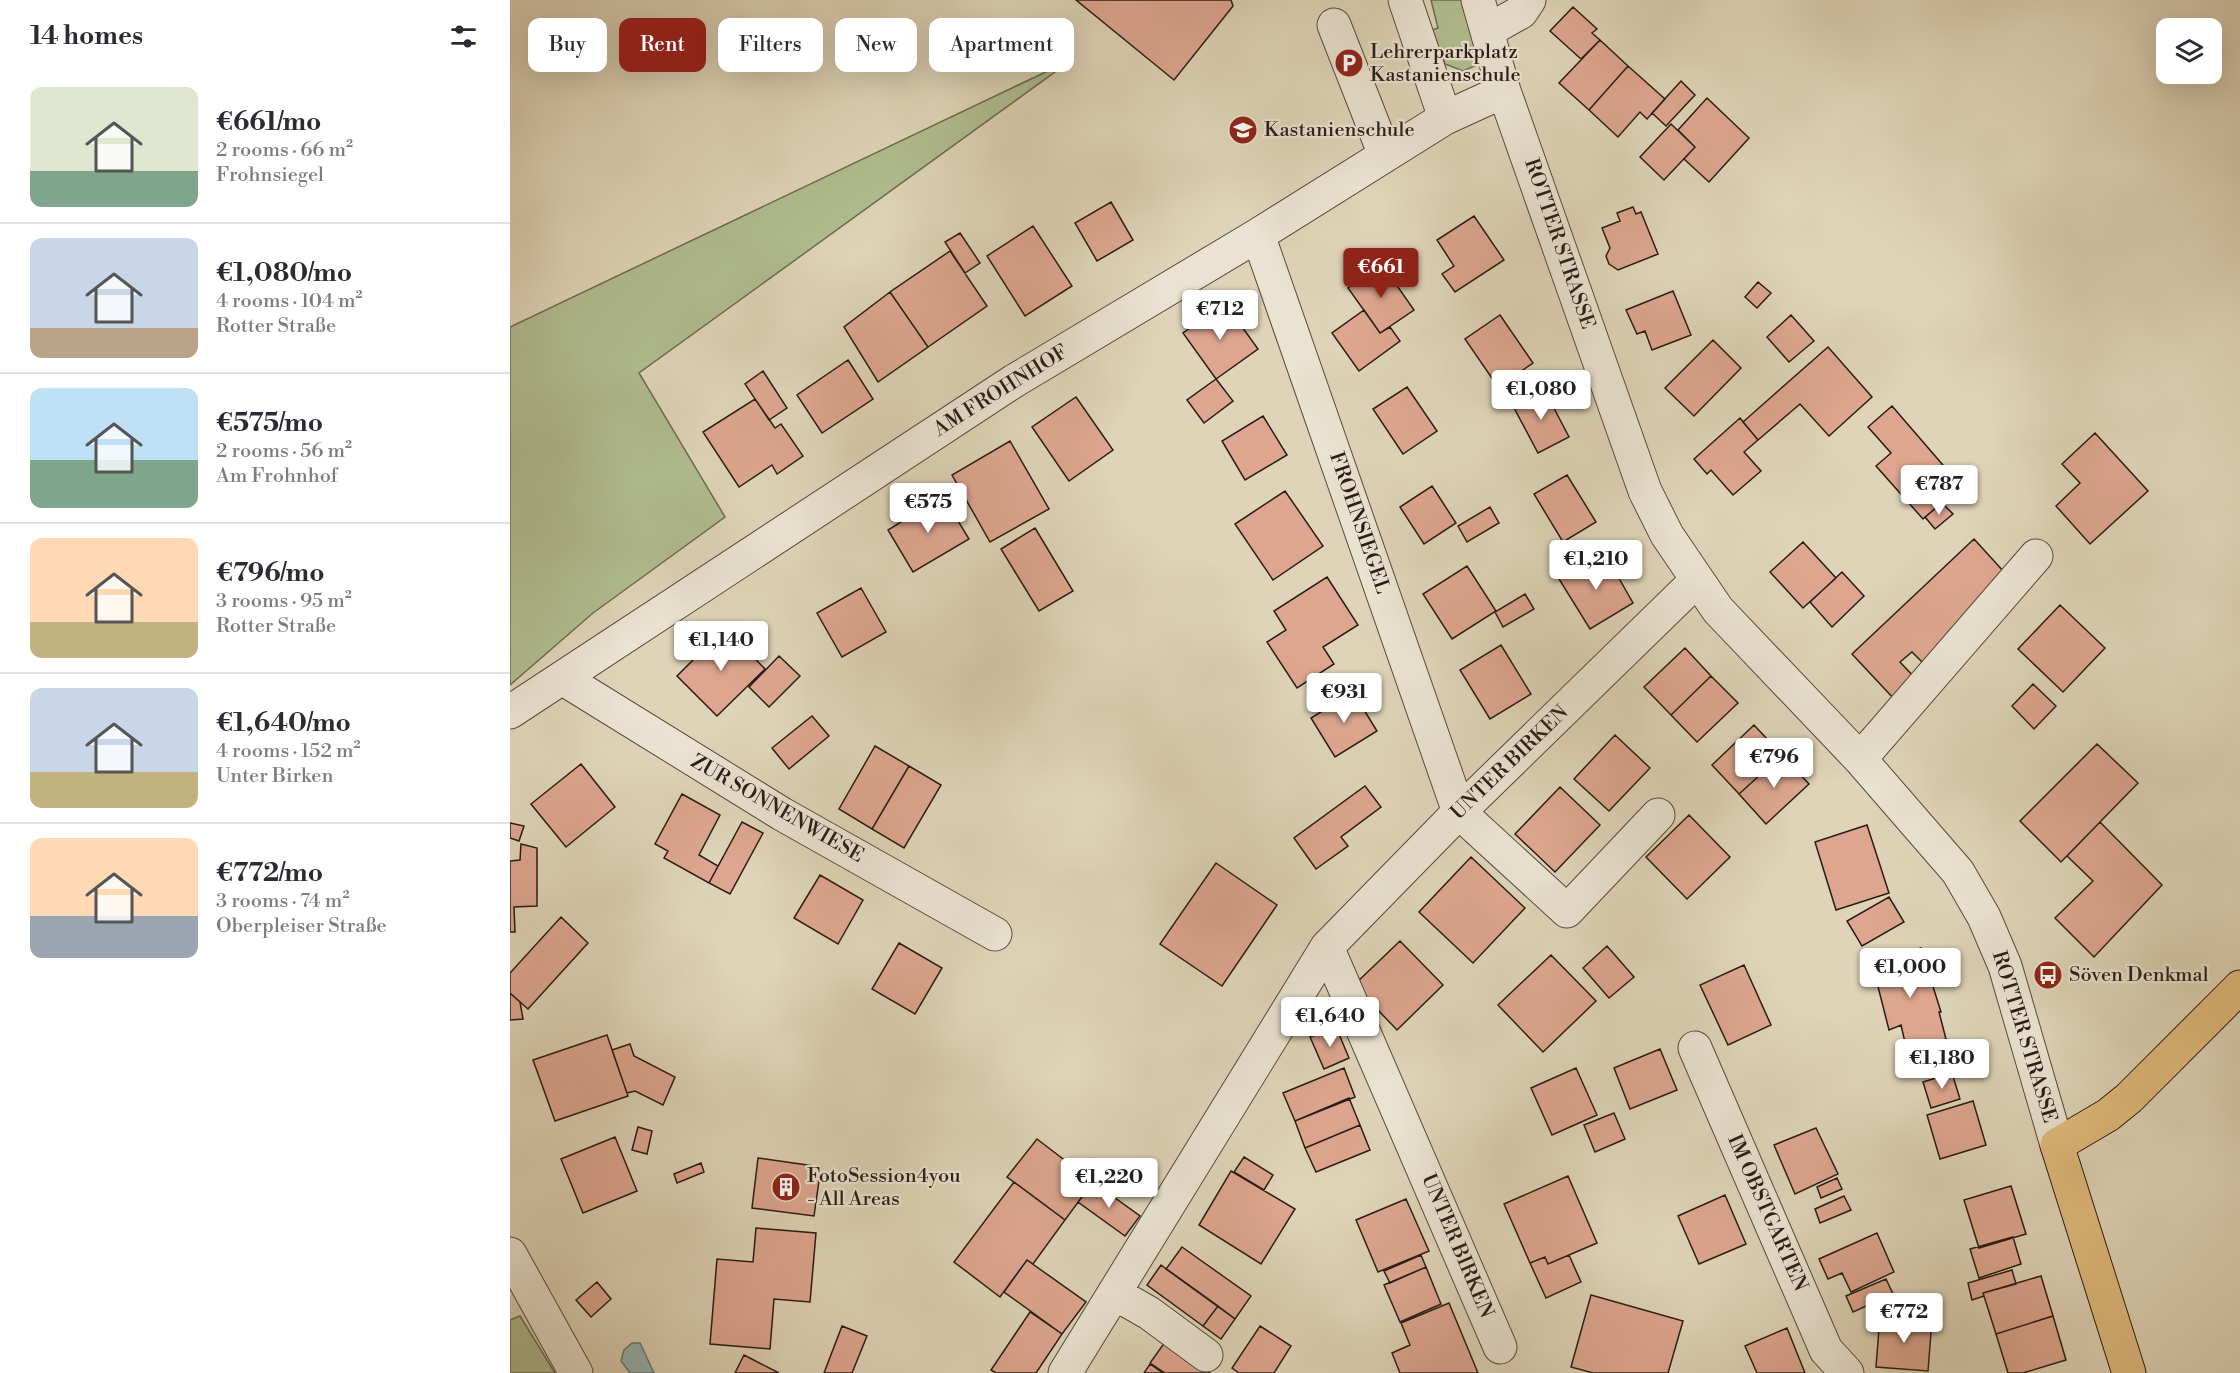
<!DOCTYPE html>
<meta charset="utf-8">
<style>
:root{--surface:#fff;--page:#f2f2f3;--text:#2b2b33;--muted:#7c7c81;--line:#e1e1e2;--accent:#8f2418}
body{margin:0;font-family:"Libre Bodoni",serif;background:var(--page);color:var(--text);height:100vh;display:flex;flex-direction:column;font-size:22px;white-space:nowrap}
*{box-sizing:border-box;margin:0}
p{font-size:20px;color:var(--muted)}
.icon{flex:none;width:33px;height:33px;fill:none;stroke:currentColor;stroke-width:2;stroke-linecap:round;stroke-linejoin:round}
.map{position:relative;flex:1;overflow:hidden}
.sheet{display:flex;flex-direction:column;background:var(--surface);width:510px}
.sheet>*{flex:none}
.banner{position:absolute;left:18px;top:18px;width:570px;height:54px;display:flex;gap:12px}
.fabs{position:absolute;left:1646px;top:18px;display:grid;gap:12px}
.fabs a{display:grid;place-items:center;width:66px;height:66px;border-radius:12px;background:var(--surface);box-shadow:0 6px 24px #0002;font-size:30px}
.price{position:absolute;translate:-50% -51px;padding:0 14px;border-radius:6px;background:#fff;color:#222;font-size:20px;line-height:39px;filter:drop-shadow(0 2px 3px #0008)}
.price::after{content:'';position:absolute;left:50%;top:36px;width:18px;height:14px;margin-left:-9px;background:inherit;clip-path:polygon(0 0,100% 0,50% 100%)}
.price.on{background:var(--accent);color:#fff}
ul{padding:0;list-style:none}
li{display:flex;align-items:center;gap:18px;height:150px;padding:0 30px}
li+li{border-top:2px solid var(--line)}
li span{display:grid;place-items:center;flex:none;width:168px;height:120px;border-radius:12px;color:#555}
li>.icon{margin-inline-start:auto}
span .icon{width:72px;height:72px;fill:#fffc;stroke-width:1}
li b{font-size:26px}
h2{display:flex;justify-content:space-between;align-items:center;height:72px;padding:0 30px;font-size:26px}
.pill{padding:0 21px;border-radius:12px;background:var(--surface);box-shadow:0 6px 24px #0002;font-size:21px;line-height:54px}
.pill.on{background:var(--accent);color:#fff}
main{display:flex;flex:1;min-height:0}
.map>svg:first-child{display:block}
.green{fill:#b0bd90;stroke:#6c6c53;stroke-width:1.5}
.water{fill:#94b7b3;stroke:#697974;stroke-width:1.5}
.building{fill:#dea690;stroke:#291c16;stroke-width:1.5}
.lines{fill:none;stroke-linecap:round;stroke-linejoin:round}
.minor-casing{stroke:#564a3e;stroke-width:35}
.major-casing{stroke:#291c16;stroke-width:35}
.minor{stroke:#eae3d1;stroke-width:33}
.major{stroke:#e0ba7c;stroke-width:33}
.labels{text-anchor:middle;dominant-baseline:central;stroke-width:4.5;stroke-linejoin:round;paint-order:stroke}
.poi-label{font-size:20px;fill:#291c16;stroke:#eae3d1;text-anchor:start}
.street-label{font-size:20px;fill:#291c16;stroke:#eae3d1}
</style>
<main>
<section class="sheet">
<h2>14 homes<svg class="icon" aria-label="filters" viewBox="0 0 24 24"><path d="M4 7h16M4 17h16"/><circle cx="9" cy="7" r="2"/><circle cx="15" cy="17" r="2"/></svg></h2>
<ul>
<li><span style="background:linear-gradient(#dfe7d0 70%,#7fa58c 0)"><svg class="icon" aria-label="home" viewBox="0 0 24 24"><path d="M3 11l9-7 9 7M6 9v11h12V9"/></svg></span><div><b>€661/mo</b><p>2 rooms · 66 m²</p><p>Frohnsiegel</p></div></li>
<li><span style="background:linear-gradient(#c9d6e8 75%,#b9a48a 0)"><svg class="icon" aria-label="home" viewBox="0 0 24 24"><path d="M3 11l9-7 9 7M6 9v11h12V9"/></svg></span><div><b>€1,080/mo</b><p>4 rooms · 104 m²</p><p>Rotter Straße</p></div></li>
<li><span style="background:linear-gradient(#bfe0f5 60%,#7fa58c 0)"><svg class="icon" aria-label="home" viewBox="0 0 24 24"><path d="M3 11l9-7 9 7M6 9v11h12V9"/></svg></span><div><b>€575/mo</b><p>2 rooms · 56 m²</p><p>Am Frohnhof</p></div></li>
<li><span style="background:linear-gradient(#ffd9b3 70%,#c2b280 0)"><svg class="icon" aria-label="home" viewBox="0 0 24 24"><path d="M3 11l9-7 9 7M6 9v11h12V9"/></svg></span><div><b>€796/mo</b><p>3 rooms · 95 m²</p><p>Rotter Straße</p></div></li>
<li><span style="background:linear-gradient(#c9d6e8 70%,#c2b280 0)"><svg class="icon" aria-label="home" viewBox="0 0 24 24"><path d="M3 11l9-7 9 7M6 9v11h12V9"/></svg></span><div><b>€1,640/mo</b><p>4 rooms · 152 m²</p><p>Unter Birken</p></div></li>
<li><span style="background:linear-gradient(#ffd9b3 65%,#9aa5b1 0)"><svg class="icon" aria-label="home" viewBox="0 0 24 24"><path d="M3 11l9-7 9 7M6 9v11h12V9"/></svg></span><div><b>€772/mo</b><p>3 rooms · 74 m²</p><p>Oberpleiser Straße</p></div></li>
</ul>
</section>
<div class="map">
<svg width="1730" height="1373" viewBox="0 0 1730 1373">
<rect width="100%" height="100%" fill="#dfd4b8"/>
<filter id="stains"><feTurbulence type="fractalNoise" baseFrequency=".00333" numOctaves="4"/><feColorMatrix values="0 0 0 0 .2 0 0 0 0 .09 0 0 0 0 .02 0 0 0 .5 -.17"/></filter>
<radialGradient id="worn" r=".72"><stop offset=".6" stop-color="#630" stop-opacity="0"/><stop offset="1" stop-color="#630" stop-opacity=".3"/></radialGradient>
<!-- green -->
<path class="green" d="M 921,0 L 951,0 L 970,47 L 972,63 L 953,71 L 935,64 L 922,30 L 928,28 Z
M 563,59 L 129,373 L 215,517 L 83,613 L 0,685 L 0,327 Z
M 10,1316 L 45,1373 L 0,1373 L 0,1320 Z"/>
<!-- water -->
<path class="water" d="M 122,1343 L 130,1343 L 144,1373 L 120,1373 L 111,1361 L 114,1350 Z"/>
<!-- building -->
<path class="building" d="M 566,0 L 721,0 L 723,6 L 664,80 Z
M 1063,7 L 1087,29 L 1082,33 L 1090,40 L 1071,59 L 1040,31 Z
M 1090,40 L 1118,66 L 1079,110 L 1049,83 Z
M 1118,66 L 1155,99 L 1137,119 L 1130,112 L 1108,137 L 1079,110 Z
M 1171,81 L 1185,95 L 1156,126 L 1142,113 Z
M 1197,98 L 1239,138 L 1199,182 L 1174,159 L 1185,147 L 1168,130 Z
M 1161,124 L 1185,147 L 1154,180 L 1130,157 Z
M 601,202 L 623,240 L 587,261 L 565,223 Z
M 1123,207 L 1126,214 L 1131,212 L 1148,254 L 1108,270 L 1099,264 L 1096,256 L 1100,248 L 1092,228 L 1110,221 L 1107,213 Z
M 964,216 L 994,260 L 945,292 L 932,274 L 944,266 L 927,240 Z
M 523,226 L 562,286 L 515,316 L 477,256 Z
M 450,233 L 470,263 L 455,273 L 435,242 Z
M 440,251 L 477,306 L 418,347 L 380,292 Z
M 872,264 L 904,310 L 870,333 L 838,288 Z
M 1248,282 L 1261,293 L 1247,308 L 1235,297 Z
M 1163,291 L 1181,335 L 1142,350 L 1135,331 L 1127,334 L 1116,310 Z
M 380,292 L 418,347 L 368,382 L 334,327 Z
M 715,303 L 748,349 L 706,379 L 673,333 Z
M 854,310 L 870,333 L 880,327 L 890,341 L 849,371 L 822,333 Z
M 990,315 L 1023,363 L 988,387 L 955,339 Z
M 1281,315 L 1304,341 L 1279,362 L 1257,337 Z
M 1203,340 L 1231,368 L 1184,416 L 1155,388 Z
M 1318,347 L 1362,397 L 1319,436 L 1290,404 L 1248,440 L 1233,422 Z
M 338,360 L 363,399 L 312,433 L 287,395 Z
M 253,371 L 277,408 L 259,420 L 235,384 Z
M 706,379 L 723,401 L 694,423 L 677,400 Z
M 897,387 L 927,431 L 893,454 L 863,409 Z
M 1034,389 L 1059,437 L 1028,453 L 1003,406 Z
M 566,397 L 603,450 L 559,481 L 522,427 Z
M 245,399 L 265,428 L 271,424 L 293,456 L 267,474 L 262,465 L 229,487 L 193,432 Z
M 1382,406 L 1451,486 L 1413,519 L 1366,466 L 1381,453 L 1358,427 Z
M 753,416 L 777,455 L 735,480 L 712,441 Z
M 1230,418 L 1248,440 L 1234,452 L 1251,471 L 1223,495 L 1201,470 L 1197,474 L 1184,459 Z
M 1585,433 L 1638,491 L 1580,544 L 1546,506 L 1570,483 L 1552,464 Z
M 500,441 L 539,509 L 480,542 L 442,475 Z
M 1057,475 L 1086,522 L 1053,542 L 1024,494 Z
M 922,486 L 946,523 L 914,544 L 890,507 Z
M 775,491 L 813,546 L 763,580 L 725,524 Z
M 433,496 L 459,539 L 403,572 L 378,530 Z
M 1432,503 L 1443,514 L 1425,529 L 1415,517 Z
M 980,507 L 989,523 L 957,542 L 948,526 Z
M 525,528 L 563,591 L 529,611 L 491,549 Z
M 1464,539 L 1495,573 L 1416,666 L 1402,652 L 1390,662 L 1406,679 L 1385,700 L 1342,654 Z
M 1293,542 L 1326,578 L 1293,608 L 1260,572 Z
M 1094,552 L 1123,603 L 1080,629 L 1049,579 Z
M 957,566 L 986,611 L 942,639 L 913,594 Z
M 1332,572 L 1354,596 L 1322,627 L 1300,602 Z
M 817,577 L 848,625 L 813,647 L 824,664 L 787,688 L 757,642 L 776,630 L 764,611 Z
M 351,588 L 376,632 L 332,657 L 307,613 Z
M 1015,594 L 1024,609 L 993,627 L 985,612 Z
M 1550,605 L 1595,648 L 1553,692 L 1508,649 Z
M 215,628 L 255,669 L 207,716 L 167,676 Z
M 991,645 L 1021,694 L 980,719 L 950,670 Z
M 1175,648 L 1201,676 L 1161,715 L 1134,687 Z
M 269,656 L 290,676 L 259,707 L 239,687 Z
M 1201,676 L 1228,703 L 1187,742 L 1161,715 Z
M 1523,684 L 1546,706 L 1524,729 L 1502,706 Z
M 843,692 L 867,731 L 825,757 L 801,718 Z
M 302,716 L 319,736 L 279,769 L 262,748 Z
M 1244,725 L 1272,755 L 1229,794 L 1202,765 Z
M 1105,735 L 1140,768 L 1099,811 L 1064,779 Z
M 1587,744 L 1628,783 L 1551,862 L 1510,821 Z
M 365,746 L 399,766 L 362,829 L 329,809 Z
M 1272,755 L 1299,784 L 1256,824 L 1229,794 Z
M 71,764 L 105,807 L 56,847 L 21,804 Z
M 399,766 L 431,785 L 394,848 L 362,829 Z
M 855,786 L 871,807 L 831,837 L 838,846 L 806,869 L 784,838 Z
M 1050,787 L 1090,825 L 1045,872 L 1005,834 Z
M 172,794 L 210,815 L 189,855 L 208,866 L 199,883 L 154,858 L 158,851 L 145,844 Z
M 1179,815 L 1220,857 L 1177,899 L 1136,857 Z
M 232,822 L 253,833 L 220,894 L 199,883 Z
M 1590,822 L 1652,885 L 1584,957 L 1545,918 L 1583,881 L 1557,856 Z
M 0,823 L 14,826 L 9,841 L 0,838 Z
M 1357,825 L 1379,893 L 1326,910 L 1305,842 Z
M 11,844 L 27,848 L 27,906 L 4,907 L 5,932 L 0,932 L 0,861 L 10,860 Z
M 961,857 L 1015,908 L 963,963 L 909,912 Z
M 706,863 L 767,905 L 712,986 L 650,944 Z
M 310,875 L 353,900 L 328,944 L 284,918 Z
M 1379,897 L 1394,922 L 1352,946 L 1337,921 Z
M 51,917 L 78,943 L 18,1009 L 0,993 L 0,973 Z
M 890,941 L 933,985 L 887,1030 L 844,985 Z
M 389,943 L 432,968 L 405,1014 L 362,989 Z
M 1097,946 L 1124,977 L 1099,998 L 1073,968 Z
M 1411,948 L 1431,1012 L 1429,1012 L 1436,1039 L 1397,1051 L 1391,1025 L 1379,1030 L 1362,963 Z
M 1041,955 L 1086,1001 L 1033,1052 L 988,1005 Z
M 1234,965 L 1261,1025 L 1218,1045 L 1190,985 Z
M 0,993 L 10,1002 L 13,1019 L 0,1020 Z
M 826,1027 L 839,1058 L 814,1069 L 800,1037 Z
M 97,1035 L 118,1096 L 45,1121 L 23,1060 Z
M 120,1044 L 124,1056 L 165,1077 L 153,1105 L 125,1091 L 117,1093 L 102,1050 Z
M 1150,1049 L 1167,1090 L 1120,1109 L 1104,1068 Z
M 834,1068 L 845,1097 L 785,1121 L 773,1093 Z
M 1066,1068 L 1087,1115 L 1042,1135 L 1021,1088 Z
M 1442,1073 L 1450,1099 L 1421,1108 L 1413,1082 Z
M 839,1098 L 850,1125 L 795,1148 L 785,1121 Z
M 1463,1101 L 1476,1145 L 1430,1159 L 1417,1115 Z
M 1104,1113 L 1115,1139 L 1085,1152 L 1074,1125 Z
M 850,1125 L 860,1150 L 806,1172 L 795,1148 Z
M 128,1127 L 142,1131 L 137,1154 L 122,1150 Z
M 1306,1128 L 1328,1174 L 1285,1194 L 1264,1145 Z
M 105,1137 L 127,1191 L 73,1213 L 51,1159 Z
M 527,1139 L 583,1182 L 555,1220 L 497,1177 Z
M 734,1157 L 763,1175 L 754,1190 L 724,1172 Z
M 248,1158 L 311,1167 L 304,1216 L 242,1208 Z
M 191,1163 L 194,1172 L 167,1183 L 164,1174 Z
M 721,1171 L 785,1209 L 751,1264 L 689,1225 Z
M 1058,1176 L 1087,1243 L 1038,1264 L 1035,1257 L 1020,1263 L 994,1204 Z
M 1327,1178 L 1332,1189 L 1311,1198 L 1307,1187 Z
M 504,1182 L 555,1220 L 523,1264 L 517,1260 L 490,1297 L 444,1262 Z
M 583,1182 L 630,1216 L 615,1236 L 568,1202 Z
M 1501,1186 L 1516,1234 L 1469,1248 L 1454,1200 Z
M 1215,1195 L 1236,1244 L 1189,1264 L 1168,1216 Z
M 1334,1196 L 1341,1210 L 1310,1223 L 1305,1209 Z
M 896,1199 L 919,1251 L 868,1272 L 846,1220 Z
M 246,1228 L 306,1233 L 300,1302 L 264,1299 L 260,1349 L 200,1344 L 207,1259 L 243,1262 Z
M 1367,1233 L 1384,1272 L 1341,1292 L 1332,1273 L 1318,1279 L 1309,1259 Z
M 1503,1237 L 1511,1264 L 1469,1278 L 1460,1249 Z
M 672,1247 L 741,1296 L 725,1319 L 656,1269 Z
M 911,1255 L 916,1267 L 880,1283 L 874,1271 Z
M 1059,1255 L 1071,1282 L 1036,1298 L 1020,1263 L 1035,1257 L 1038,1264 Z
M 517,1260 L 576,1302 L 552,1334 L 494,1292 Z
M 651,1265 L 708,1306 L 693,1326 L 637,1285 Z
M 916,1267 L 931,1304 L 890,1322 L 874,1285 Z
M 1502,1270 L 1506,1284 L 1473,1293 L 1474,1296 L 1462,1300 L 1458,1283 Z
M 1531,1276 L 1543,1316 L 1486,1334 L 1473,1293 Z
M 1376,1279 L 1383,1294 L 1343,1312 L 1336,1296 Z
M 87,1282 L 101,1299 L 81,1317 L 66,1300 Z
M 1081,1295 L 1173,1321 L 1158,1373 L 1083,1373 L 1061,1367 Z
M 939,1303 L 968,1373 L 890,1373 L 882,1353 L 900,1345 L 891,1323 Z
M 708,1306 L 725,1319 L 711,1339 L 693,1326 Z
M 520,1312 L 552,1334 L 526,1373 L 486,1373 L 481,1370 Z
M 1370,1316 L 1422,1320 L 1418,1371 L 1366,1367 Z
M 1543,1316 L 1556,1360 L 1513,1373 L 1498,1373 L 1486,1334 Z
M 332,1326 L 357,1336 L 342,1373 L 314,1373 Z
M 750,1326 L 781,1346 L 764,1373 L 729,1373 L 722,1368 Z
M 1277,1328 L 1295,1373 L 1247,1373 L 1235,1346 Z
M 655,1342 L 700,1373 L 655,1373 L 640,1363 Z
M 234,1355 L 269,1373 L 225,1373 Z
M 640,1364 L 653,1373 L 634,1373 Z"/>
<g class="lines">
<!-- minor casing -->
<g class="minor-casing">
<path id="minor" d="M 895,0 L 935,118
M 968,0 L 994,91 L 1135,491 L 1157,535 L 1208,610 L 1350,759 L 1448,872 L 1474,917 L 1495,966 L 1547,1145
M 824,25 L 875,155
M 979,30 L 1011,12 L 1019,0
M 748,235 L 949,812 L 1057,911 L 1148,815
M 52,678 L 272,814 L 485,934
M 0,712 L 504,381 L 748,235 L 935,118 L 994,91
M 1350,759 L 1526,556
M 817,947 L 990,1347
M 1185,1048 L 1316,1350 L 1337,1373
M 0,1254 L 66,1373
M 604,1293 L 639,1313 L 696,1355
M 555,1373 L 817,947 L 949,812 L 1186,581"/>
</g>
<!-- major casing -->
<g class="major-casing">
<path id="major" d="M 1619,1373 L 1547,1145 L 1598,1115 L 1619,1098 L 1730,987"/>
</g>
<!-- minor -->
<use href="#minor" class="minor"/>
<!-- major -->
<use href="#major" class="major"/>
</g>
<!-- icons -->
<defs>
<g id="parking-disc" transform="scale(1.5)"><circle r="9.5" fill="#8f2418" stroke="#eae3d1"/><path d="M-3.5-5.5H1a3.5 3.5 0 0 1 0 7H-1V5.5H-3.5ZM-1-3.4V-.6H.8a1.4 1.4 0 0 0 0-2.8Z" fill="#fff"/></g>
<g id="school-disc" transform="scale(1.5)"><circle r="9.5" fill="#8f2418" stroke="#eae3d1"/><path d="M0-5L7-2L0 1L-7-2ZM-4 1L0 2.5L4 1V4Q0 6-4 4Z" fill="#fff"/></g>
<g id="bus-disc" transform="scale(1.5)"><circle r="9.5" fill="#8f2418" stroke="#eae3d1"/><path d="M-5-6H5V4H4V6H2V4H-2V6H-4V4H-5ZM-3.5-4V0h7V-4ZM-3.5 1.2v1.5H-2V1.2ZM2 1.2v1.5H3.5V1.2Z" fill="#fff"/></g>
<g id="building-disc" transform="scale(1.5)"><circle r="9.5" fill="#8f2418" stroke="#eae3d1"/><path d="M-4-6H4V6H1V3H-1V6H-4ZM-2.5-4.3h1.7v1.8h-1.7ZM.8-4.3h1.7v1.8H.8ZM-2.5-1h1.7V.8h-1.7ZM.8-1h1.7V.8H.8Z" fill="#fff"/></g>
</defs>
<g fill-rule="evenodd">
<use href="#parking-disc" x="839" y="63"/>
<use href="#school-disc" x="733" y="130"/>
<use href="#bus-disc" x="1538" y="975"/>
<use href="#building-disc" x="276" y="1187"/>
</g>
<g class="labels">
<!-- poi labels -->
<g class="poi-label">
<text x="860" y="52">Lehrerparkplatz<tspan x="860" dy="23">Kastanienschule</tspan></text>
<text x="754" y="130">Kastanienschule</text>
<text x="1559" y="975">Söven Denkmal</text>
<text x="297" y="1176">FotoSession4you<tspan x="297" dy="23">- All Areas</tspan></text>
</g>
<!-- street labels -->
<g class="street-label">
<text transform="translate(1049 244) rotate(71)">ROTTER STRASSE</text>
<text transform="translate(491 391) rotate(-32)">AM FROHNHOF</text>
<text transform="translate(849 523) rotate(71)">FROHNSIEGEL</text>
<text transform="translate(1000 763) rotate(-44)">UNTER BIRKEN</text>
<text transform="translate(267 809) rotate(30)">ZUR SONNENWIESE</text>
<text transform="translate(1514 1037) rotate(73)">ROTTER STRASSE</text>
<text transform="translate(1257 1213) rotate(66)">IM OBSTGARTEN</text>
<text transform="translate(947 1246) rotate(67)">UNTER BIRKEN</text>
</g>
</g>
<rect width="100%" height="100%" filter="url(#stains)"/>
<rect width="100%" height="100%" fill="url(#worn)"/>
</svg>
<div class="fabs">
<a><svg class="icon" aria-label="layers" viewBox="0 0 24 24"><path d="M12 4l9 5-9 5-9-5zM3 14l9 5 9-5"/></svg></a>
</div>
<b class="price on" style="left:871px;top:299px">€661</b>
<b class="price" style="left:710px;top:341px">€712</b>
<b class="price" style="left:1031px;top:421px">€1,080</b>
<b class="price" style="left:1429px;top:516px">€787</b>
<b class="price" style="left:418px;top:534px">€575</b>
<b class="price" style="left:1086px;top:591px">€1,210</b>
<b class="price" style="left:211px;top:672px">€1,140</b>
<b class="price" style="left:834px;top:724px">€931</b>
<b class="price" style="left:1264px;top:789px">€796</b>
<b class="price" style="left:1400px;top:999px">€1,000</b>
<b class="price" style="left:820px;top:1048px">€1,640</b>
<b class="price" style="left:1432px;top:1090px">€1,180</b>
<b class="price" style="left:599px;top:1209px">€1,220</b>
<b class="price" style="left:1394px;top:1344px">€772</b>
<div class="banner">
<a class="pill">Buy</a>
<a class="pill on">Rent</a>
<a class="pill">Filters</a>
<a class="pill">New</a>
<a class="pill">Apartment</a>
</div>
</div>
</main>
